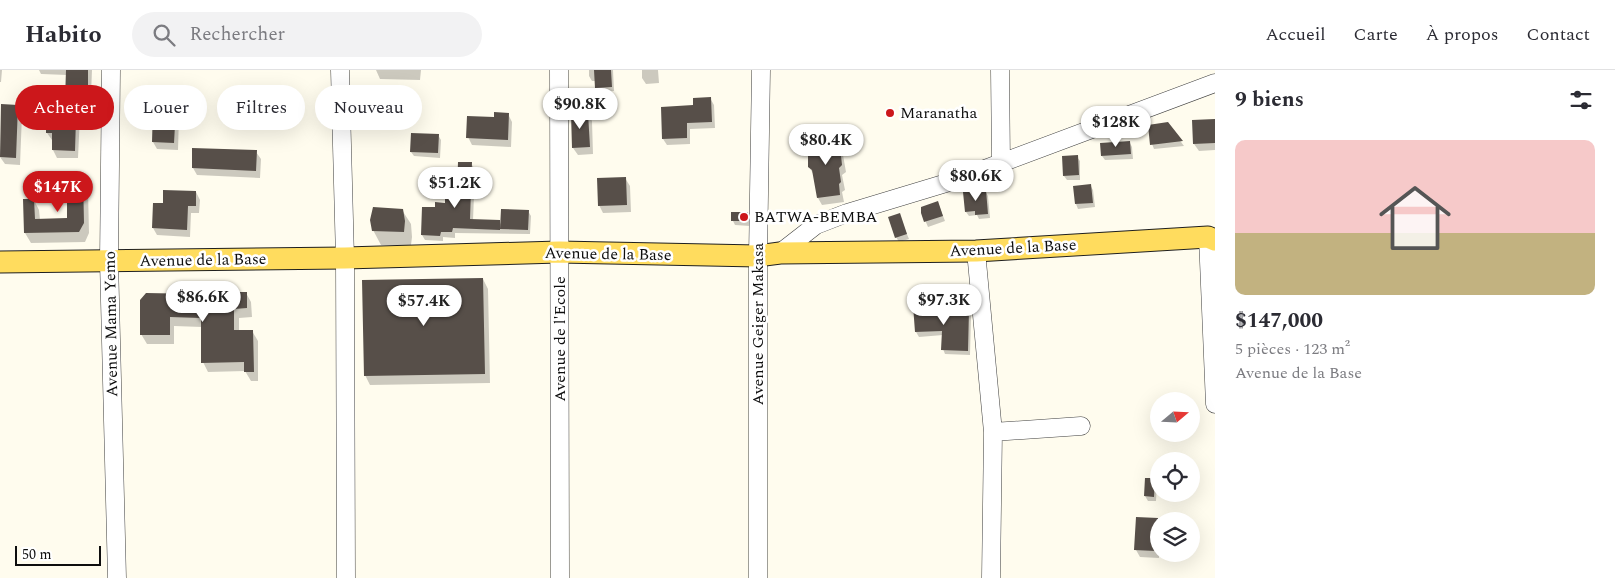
<!DOCTYPE html>
<html lang="fr">
<meta charset="utf-8">
<style>
:root{--surface:#fff;--page:#f2f2f3;--text:#2b2b33;--muted:#7c7c81;--line:#e1e1e2;--accent:#cc171b}
body{margin:0;font-family:Spectral,serif;background:var(--page);color:var(--text);height:100vh;display:flex;flex-direction:column;font-size:19px;white-space:nowrap}
*{box-sizing:border-box;margin:0}
p{font-size:16px;color:var(--muted)}
.icon{flex:none;width:28px;height:28px;fill:none;stroke:currentColor;stroke-width:2;stroke-linecap:round;stroke-linejoin:round}
.map{position:relative;flex:1;overflow:hidden}
.details{display:flex;flex-direction:column;background:var(--surface);width:400px}
.details>*{flex:none}
.hud{position:absolute;left:15px;top:15px;width:475px;height:45px;display:flex;gap:10px}
.needle{width:32px;rotate:71deg}
.controls{position:absolute;left:1150px;top:322px;display:grid;gap:10px}
.controls a{display:grid;place-items:center;width:50px;height:50px;border-radius:50%;background:var(--surface);box-shadow:0 5px 20px #0002;font-size:25px}
.scale{position:absolute;left:15px;bottom:12px;width:86px;box-sizing:border-box;padding-left:5px;border:2px solid #0e0e0e;border-top:0;font-size:14px;line-height:18px;white-space:nowrap;color:#0e0e0e;-webkit-text-stroke:4px #fff;paint-order:stroke}
.price{position:absolute;translate:-50% -42px;padding:0 11px;border-radius:18px;background:#fff;color:#222;font-size:16px;line-height:32px;filter:drop-shadow(0 1px 2px #0008)}
.price::after{content:'';position:absolute;left:50%;top:30px;width:15px;height:11px;margin-left:-8px;background:inherit;clip-path:polygon(0 0,100% 0,50% 100%)}
.price.active{background:var(--accent);color:#fff}
ul{padding:0;list-style:none}
li{display:grid;align-content:center;gap:10px;height:265px;padding:0 20px}
li span{display:grid;place-items:center;height:155px;border-radius:10px;color:#555}
li>.icon{margin-inline-start:auto}
span .icon{width:90px;height:90px;fill:#fffc;stroke-width:1}
li b{font-size:21px}
h2{display:flex;justify-content:space-between;align-items:center;height:60px;padding:0 20px;font-size:21px}
.pill{padding:0 18px;border-radius:22px;background:var(--surface);box-shadow:0 5px 20px #0002;font-size:18px;line-height:45px}
.pill.active{background:var(--accent);color:#fff}
header{display:flex;align-items:center;gap:30px;box-sizing:border-box;height:70px;padding:0 25px;background:var(--surface);border-bottom:1px solid var(--line)}
header strong{font-size:24px}
nav{display:flex;gap:28px;margin-inline-start:auto;font-size:18px}
.search{width:350px;height:45px;background:var(--page);display:flex;align-items:center;gap:12px;box-sizing:border-box;padding:0 18px;border-radius:28px;color:var(--muted);font-size:19px}
main{display:flex;flex:1;min-height:0}
.map>svg:first-child{display:block}
.shadow{fill:#0003}
.building{fill:#574f49}
.lines{fill:none;stroke-linecap:round;stroke-linejoin:round}
.minor-casing{stroke:#414141;stroke-width:19}
.major-casing{stroke:#1f1f1f;stroke-width:23}
.minor{stroke:#fff;stroke-width:18}
.major{stroke:#ffdc5e;stroke-width:21}
.poi-dot{fill:#cc171b;stroke:#fff;stroke-width:2}
.labels{text-anchor:middle;dominant-baseline:central;stroke-width:5;stroke-linejoin:round;paint-order:stroke}
.poi-label{font-size:16px;fill:#0e0e0e;stroke:#fff;text-anchor:start}
.street-label{font-size:16px;fill:#0e0e0e;stroke:#fff}
</style>
<header>
<strong>Habito</strong>
<div class="search"><svg class="icon" aria-label="search" viewBox="0 0 24 24"><circle cx="10" cy="10" r="6"/><path d="M15 15l6 6"/></svg>Rechercher</div>
<nav><a>Accueil</a><a>Carte</a><a>À propos</a><a>Contact</a></nav>
</header>
<main>
<div class="map">
<svg width="1215" height="508" viewBox="0 0 1215 508">
<rect width="100%" height="100%" fill="#fffcee"/>
<!-- shadow -->
<path class="shadow" d="M 0,0 L 2,0 L 1,12 L 0,12 Z
M 39,0 L 92,0 L 91,24 L 81,23 L 78,88 L 57,88 L 53,80 L 53,70 L 52,70 L 47,63 L 67,31 L 67,5 L 41,4 Z
M 376,0 L 421,0 L 420,10 L 380,9 Z
M 589,0 L 613,0 L 614,21 L 599,22 L 596,17 L 596,11 L 592,11 L 589,6 Z
M 642,0 L 658,0 L 659,13 L 646,14 L 642,8 Z
M 710,28 L 714,35 L 715,58 L 690,59 L 690,74 L 667,75 L 663,69 L 695,36 Z
M 17,36 L 22,44 L 20,95 L 5,94 L 0,87 Z
M 175,39 L 179,46 L 178,80 L 157,79 L 153,72 Z
M 508,44 L 512,52 L 511,77 L 472,75 L 468,67 Z
M 588,44 L 592,51 L 593,84 L 578,85 L 573,78 Z
M 1215,50 L 1215,80 L 1199,81 L 1194,74 Z
M 1167,53 L 1184,76 L 1154,79 L 1152,74 Z
M 438,65 L 441,70 L 440,88 L 414,86 L 411,82 Z
M 832,65 L 843,85 L 846,102 L 842,105 L 845,120 L 842,122 L 844,132 L 822,135 L 818,128 L 814,105 L 809,97 Z
M 1130,73 L 1132,77 L 1133,89 L 1105,90 L 1102,86 Z
M 256,82 L 261,89 L 260,108 L 197,105 L 193,98 Z
M 1077,87 L 1080,91 L 1080,110 L 1067,110 L 1064,106 Z
M 471,94 L 475,99 L 473,151 L 499,152 L 502,155 L 528,141 L 531,146 L 530,164 L 455,163 L 455,168 L 443,167 L 443,171 L 425,170 L 422,165 L 436,138 L 446,134 L 458,124 Z
M 625,108 L 630,116 L 631,142 L 603,143 L 599,135 Z
M 83,110 L 88,120 L 89,163 L 85,172 L 31,173 L 25,163 L 34,130 L 39,140 L 40,150 L 69,150 Z
M 1090,115 L 1093,120 L 1095,137 L 1078,139 L 1076,134 Z
M 985,121 L 988,126 L 990,148 L 979,149 L 977,145 L 969,146 L 966,142 Z
M 196,122 L 200,130 L 199,143 L 191,143 L 190,167 L 157,165 L 153,158 L 164,134 Z
M 938,133 L 945,151 L 928,157 L 922,143 Z
M 402,140 L 411,154 L 412,167 L 411,175 L 381,175 L 373,160 Z
M 747,144 L 750,148 L 750,156 L 735,155 L 733,151 Z
M 899,145 L 909,169 L 899,172 L 896,167 Z
M 483,209 L 488,219 L 490,313 L 370,315 L 365,305 Z
M 246,223 L 251,232 L 252,247 L 239,248 L 239,261 L 252,261 L 258,271 L 258,311 L 251,311 L 245,301 L 208,302 L 203,292 L 202,257 L 174,256 L 174,274 L 147,274 L 141,264 L 202,225 Z
M 931,236 L 934,240 L 968,242 L 971,246 L 970,285 L 945,284 L 943,279 L 943,265 L 919,267 L 916,262 L 915,237 Z
M 1154,409 L 1157,414 L 1156,431 L 1148,431 L 1145,426 Z
M 1165,444 L 1174,445 L 1178,451 L 1159,451 L 1159,488 L 1140,487 L 1136,480 L 1137,448 L 1165,450 Z"/>
<!-- building -->
<path class="building" d="M 66,0 L 88,0 L 88,17 L 77,16 L 75,81 L 52,80 L 52,63 L 46,63 L 46,49 L 53,49 L 54,29 L 65,30 Z
M 594,0 L 611,0 L 612,17 L 595,18 Z
M 711,27 L 712,52 L 687,53 L 687,68 L 662,69 L 661,37 L 693,35 L 693,28 Z
M 1,34 L 18,35 L 16,88 L 0,87 Z
M 153,37 L 176,37 L 174,73 L 152,72 Z
M 494,42 L 509,43 L 508,70 L 466,68 L 467,46 L 494,47 Z
M 571,43 L 588,43 L 590,77 L 572,78 Z
M 1215,49 L 1215,73 L 1193,74 L 1192,50 Z
M 1168,52 L 1183,71 L 1150,75 L 1148,55 Z
M 411,63 L 439,64 L 438,83 L 410,82 Z
M 832,63 L 832,70 L 840,76 L 842,95 L 839,98 L 841,112 L 839,114 L 840,125 L 817,128 L 812,100 L 808,97 L 808,79 L 819,69 L 819,64 Z
M 1130,71 L 1131,84 L 1101,86 L 1100,73 Z
M 192,78 L 257,80 L 256,101 L 192,98 Z
M 1078,85 L 1079,105 L 1063,106 L 1062,86 Z
M 458,92 L 472,92 L 470,149 L 500,150 L 500,160 L 453,158 L 452,162 L 441,162 L 440,166 L 421,165 L 422,137 L 435,137 L 435,132 L 445,133 L 445,122 L 457,122 Z
M 626,107 L 627,135 L 598,136 L 597,108 Z
M 83,108 L 84,153 L 79,162 L 24,163 L 23,129 L 34,129 L 35,149 L 67,148 L 67,109 Z
M 1091,114 L 1093,133 L 1075,134 L 1073,116 Z
M 163,120 L 196,121 L 196,136 L 188,136 L 187,160 L 152,158 L 153,133 L 163,133 Z
M 986,120 L 988,144 L 975,145 L 975,141 L 965,142 L 963,122 Z
M 938,131 L 943,146 L 924,152 L 921,143 L 921,137 Z
M 373,137 L 403,139 L 405,151 L 404,162 L 372,161 L 370,150 Z
M 501,139 L 529,140 L 528,160 L 500,159 Z
M 731,142 L 748,142 L 748,151 L 731,151 Z
M 900,143 L 907,164 L 895,168 L 888,147 Z
M 483,208 L 485,304 L 364,306 L 362,210 Z
M 200,222 L 247,222 L 247,238 L 234,239 L 234,260 L 253,260 L 254,302 L 244,302 L 244,292 L 201,293 L 201,248 L 170,247 L 170,265 L 140,265 L 140,230 L 146,223 L 200,224 Z
M 932,234 L 932,239 L 969,240 L 968,281 L 941,280 L 942,261 L 915,262 L 913,235 Z
M 1145,408 L 1155,408 L 1154,427 L 1144,426 Z
M 1136,447 L 1158,448 L 1156,481 L 1134,480 Z"/>
<g class="lines">
<!-- minor casing -->
<g class="minor-casing">
<path id="minor" d="M 111,0 L 109,191 L 117,508
M 340,0 L 345,188 L 346,508
M 559,0 L 560,508
M 1000,0 L 1001,92
M 1208,167 L 1215,334
M 976,181 L 993,362 L 991,508
M 780,183 L 816,155 L 847,143 L 953,111 L 1215,13
M 993,362 L 1081,356
M 758,508 L 758,186 L 761,0"/>
</g>
<!-- major casing -->
<g class="major-casing">
<path id="major" d="M 0,192 L 345,188 L 559,182 L 758,186 L 780,183 L 976,181 L 1208,167 L 1215,170"/>
</g>
<!-- minor -->
<use href="#minor" class="minor"/>
<!-- major -->
<use href="#major" class="major"/>
</g>
<!-- markers -->
<g class="poi-dot">
<circle cx="890" cy="43" r="5"/>
<circle cx="744" cy="147" r="5"/>
</g>
<g class="labels">
<!-- poi labels -->
<g class="poi-label">
<text x="900" y="43">Maranatha</text>
<text x="754" y="147">BATWA-BEMBA</text>
</g>
<!-- street labels -->
<g class="street-label">
<text transform="translate(1013 178) rotate(-3)">Avenue de la Base</text>
<text transform="translate(608 184) rotate(1)">Avenue de la Base</text>
<text transform="translate(203 190) rotate(-1)">Avenue de la Base</text>
<text transform="translate(111 254) rotate(-91)">Avenue Mama Yemo</text>
<text transform="translate(758 254) rotate(-90)">Avenue Geiger Makasa</text>
<text transform="translate(560 269) rotate(-90)">Avenue de l'Ecole</text>
</g>
</g>
</svg>
<div class="controls">
<a><svg class="needle" viewBox="-14 -14 28 28"><path d="M0-13l5 13h-10z" fill="#e53935"/><path d="M0 13l5-13h-10z" fill="#7c7c81"/></svg></a>
<a><svg class="icon" aria-label="locate" viewBox="0 0 24 24"><circle cx="12" cy="12" r="6"/><path d="M12 2v4M12 18v4M2 12h4M18 12h4"/></svg></a>
<a><svg class="icon" aria-label="layers" viewBox="0 0 24 24"><path d="M12 4l9 5-9 5-9-5zM3 14l9 5 9-5"/></svg></a>
</div>
<div class="scale">50 m</div>
<b class="price" style="left:580px;top:60px">$90.8K</b>
<b class="price" style="left:1116px;top:78px">$128K</b>
<b class="price" style="left:826px;top:96px">$80.4K</b>
<b class="price" style="left:976px;top:132px">$80.6K</b>
<b class="price" style="left:455px;top:139px">$51.2K</b>
<b class="price active" style="left:58px;top:143px">$147K</b>
<b class="price" style="left:203px;top:253px">$86.6K</b>
<b class="price" style="left:944px;top:256px">$97.3K</b>
<b class="price" style="left:424px;top:257px">$57.4K</b>
<div class="hud">
<a class="pill active">Acheter</a>
<a class="pill">Louer</a>
<a class="pill">Filtres</a>
<a class="pill">Nouveau</a>
</div>
</div>
<section class="details">
<h2>9 biens<svg class="icon" aria-label="filters" viewBox="0 0 24 24"><path d="M4 7h16M4 17h16"/><circle cx="9" cy="7" r="2"/><circle cx="15" cy="17" r="2"/></svg></h2>
<ul>
<li><span style="background:linear-gradient(#f6c9c9 60%,#c2b280 0)"><svg class="icon" aria-label="home" viewBox="0 0 24 24"><path d="M3 11l9-7 9 7M6 9v11h12V9"/></svg></span><div><b>$147,000</b><p>5 pièces · 123 m²</p><p>Avenue de la Base</p></div></li>
</ul>
</section>
</main>
